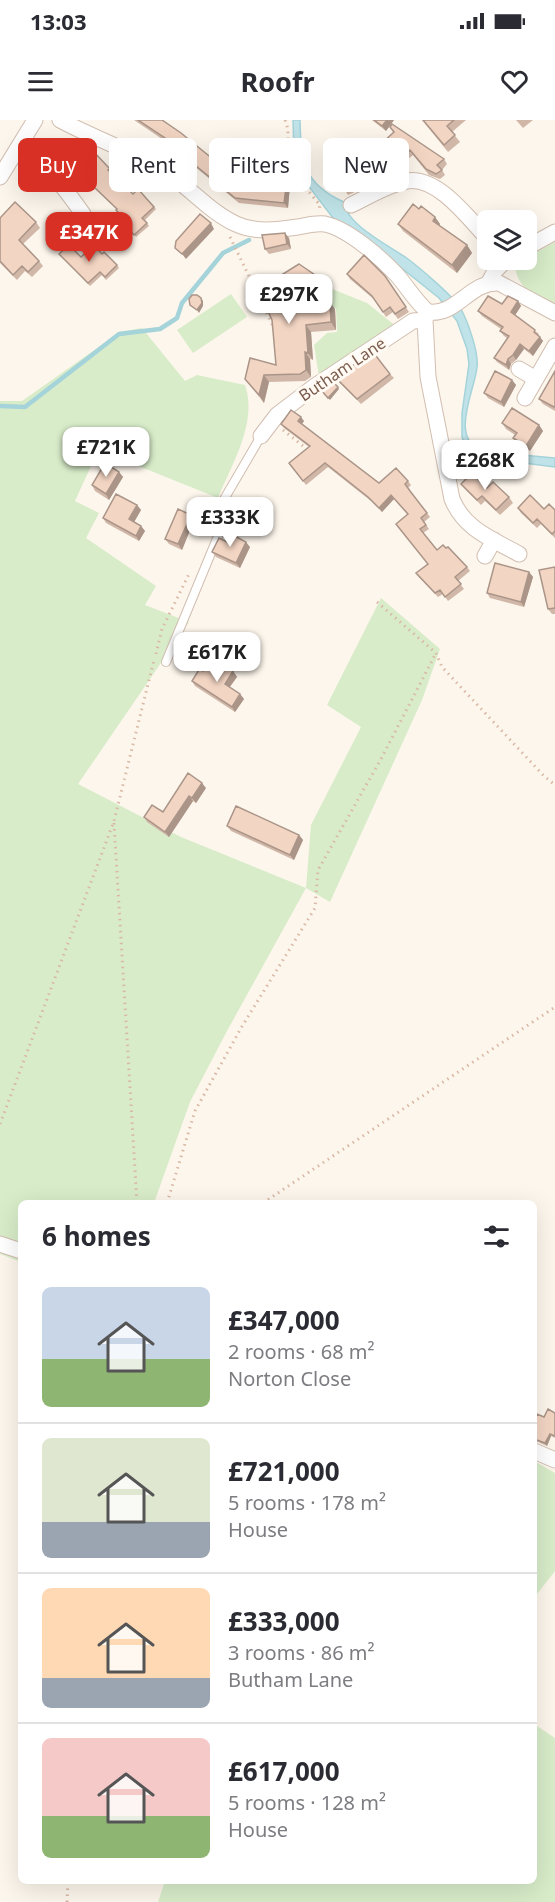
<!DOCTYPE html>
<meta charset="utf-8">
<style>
:root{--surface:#fff;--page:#f7f7f7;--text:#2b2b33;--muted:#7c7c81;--line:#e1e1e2;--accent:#d93025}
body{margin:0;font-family:"Noto Sans",sans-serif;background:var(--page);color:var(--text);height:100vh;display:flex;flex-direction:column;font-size:22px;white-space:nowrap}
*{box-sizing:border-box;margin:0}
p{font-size:20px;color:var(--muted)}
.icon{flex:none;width:33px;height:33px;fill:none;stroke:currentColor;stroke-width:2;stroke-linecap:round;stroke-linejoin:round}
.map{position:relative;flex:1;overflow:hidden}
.panel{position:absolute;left:18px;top:1080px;width:519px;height:684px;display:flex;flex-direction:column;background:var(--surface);border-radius:9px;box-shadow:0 6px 24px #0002}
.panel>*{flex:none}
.top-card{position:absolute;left:18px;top:18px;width:519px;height:54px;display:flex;gap:12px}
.controls{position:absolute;left:477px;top:90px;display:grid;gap:12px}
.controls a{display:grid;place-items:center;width:60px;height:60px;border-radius:9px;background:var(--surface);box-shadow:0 6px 24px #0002;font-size:30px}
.price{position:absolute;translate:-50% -51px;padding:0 14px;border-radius:12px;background:#fff;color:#222;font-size:20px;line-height:39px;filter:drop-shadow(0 2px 3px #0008)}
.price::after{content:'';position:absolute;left:50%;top:36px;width:18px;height:14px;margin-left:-9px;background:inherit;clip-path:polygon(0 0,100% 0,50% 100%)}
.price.on{background:var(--accent);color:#fff}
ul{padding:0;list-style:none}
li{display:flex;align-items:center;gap:18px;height:150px;padding:0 24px}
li+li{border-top:2px solid var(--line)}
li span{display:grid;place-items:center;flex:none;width:168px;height:120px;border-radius:9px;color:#555}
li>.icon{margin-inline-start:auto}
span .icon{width:72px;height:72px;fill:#fffc;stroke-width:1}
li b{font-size:26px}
h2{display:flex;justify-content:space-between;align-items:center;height:72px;padding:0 24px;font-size:26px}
.tag{padding:0 21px;border-radius:9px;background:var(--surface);box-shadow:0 6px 24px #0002;font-size:21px;line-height:54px}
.tag.on{background:var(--accent);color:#fff}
.status{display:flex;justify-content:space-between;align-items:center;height:42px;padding:0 30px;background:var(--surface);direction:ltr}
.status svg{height:16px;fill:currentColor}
header{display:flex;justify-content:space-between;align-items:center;height:78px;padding:0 24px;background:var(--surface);font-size:27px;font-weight:700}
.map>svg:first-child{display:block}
.green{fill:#d8ecc9}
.water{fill:#bfe3e8;stroke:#a5d3da;stroke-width:1.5}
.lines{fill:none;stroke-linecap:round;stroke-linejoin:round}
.stream{stroke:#a5d3da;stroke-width:4.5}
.service-casing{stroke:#d1beb0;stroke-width:10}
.minor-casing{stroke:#d1beb0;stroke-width:17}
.path{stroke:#d9b8a5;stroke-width:3;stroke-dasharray:1.5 4.5;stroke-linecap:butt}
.service{stroke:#fff;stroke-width:8}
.minor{stroke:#fff;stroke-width:15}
.wall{fill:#d1b7a8}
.shaded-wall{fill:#aa9588}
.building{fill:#f3d5c3;stroke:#aa9588;stroke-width:1.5}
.labels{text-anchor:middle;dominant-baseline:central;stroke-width:6;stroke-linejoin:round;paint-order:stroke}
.street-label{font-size:16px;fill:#7a5c4d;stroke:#fffaf3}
</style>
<div class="status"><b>13:03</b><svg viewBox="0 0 49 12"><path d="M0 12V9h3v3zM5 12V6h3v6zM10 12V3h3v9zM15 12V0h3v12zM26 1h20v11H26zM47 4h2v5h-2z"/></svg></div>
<header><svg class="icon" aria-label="menu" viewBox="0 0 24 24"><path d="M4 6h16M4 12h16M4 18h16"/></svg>Roofr<svg class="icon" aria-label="heart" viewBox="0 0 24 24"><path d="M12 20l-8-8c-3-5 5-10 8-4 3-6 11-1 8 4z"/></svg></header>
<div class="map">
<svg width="555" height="1782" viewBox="0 0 555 1782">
<rect width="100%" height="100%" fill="#fdf6ec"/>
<!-- green -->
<path class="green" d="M 555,122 L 555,187 C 537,176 518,170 515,147 L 521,140 L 526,140 L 527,137 Z
M 327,167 L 367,183 L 397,207 L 319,257 L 314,225 L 327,213 L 337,212 L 336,188 L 311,189 L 310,181 L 318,177 Z
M 231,174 L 247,197 L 193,233 L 177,210 Z
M 142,208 L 185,261 L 197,255 L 245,265 C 258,302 232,344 218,378 L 141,347 L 96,335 L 75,381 L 99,393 L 86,418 L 156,466 L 145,485 L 189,502 L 78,664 L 181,717 L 306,768 L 311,705 L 361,607 L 327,585 L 381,478 L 440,529 L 422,580 L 330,782 L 306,768 L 227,911 L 190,982 L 154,1083 L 21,1083 L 21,1142 L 0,1134 L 0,281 L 22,281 L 120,212 Z
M 534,1341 L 555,1353 L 555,1451 L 534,1478 Z
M 534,1604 L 555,1618 L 555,1782 L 158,1782 L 165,1761 L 534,1761 Z"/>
<!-- water -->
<path class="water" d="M 293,0 L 300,0 C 301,41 303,64 344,82 C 346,105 390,126 408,139 C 420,148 454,177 461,189 C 468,202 479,233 477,247 C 475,271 446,323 487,332 L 555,338 L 555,347 L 476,337 L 466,328 L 462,317 L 462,293 L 469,244 L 467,229 L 457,201 L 439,178 L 364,118 L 333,98 L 304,60 L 299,48 L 294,35 Z"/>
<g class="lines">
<!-- stream -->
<path class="stream" d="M 0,286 L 25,287 L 119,214 L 160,209 L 177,198 L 182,183 L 223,133 L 249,120"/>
<!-- service casing -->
<g class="service-casing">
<path id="service" d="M 166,542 L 223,404 L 223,381 L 261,316"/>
</g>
<!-- minor casing -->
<g class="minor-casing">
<path id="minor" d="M 60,0 C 97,20 139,33 174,58 C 195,73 212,93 236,104 C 256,113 277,110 298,107 C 307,105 317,103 325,104 C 348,109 380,137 396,154 C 407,166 415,181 428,192
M 21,23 C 46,44 64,67 83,94 L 75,111
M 0,57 L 35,0
M 351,85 C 368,77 388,64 407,61 C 438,56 469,99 488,119
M 526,128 L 555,112
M 489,162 L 495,151 L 506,140
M 428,192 C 457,196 470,161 499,163 L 555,193
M 425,200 L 428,257 L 452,379 C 464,409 492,419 519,434
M 519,249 L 536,259
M 525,278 L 555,226
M 261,316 L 277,295 L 315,266 L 413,201 L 425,200 L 428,192
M 485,436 L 494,420
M 0,1124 L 21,1131
M 534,1331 L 555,1340"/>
</g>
<!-- path -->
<path class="path" d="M 285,0 C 290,11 287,21 289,33 C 293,53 307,70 320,85 L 319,90
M 230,117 L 274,208
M 283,310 L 308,330
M 377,482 L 436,533 L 442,547 L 544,656 L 555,665
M 156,534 L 162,509 L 189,454
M 114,703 L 137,1083
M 0,1004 L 114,701 L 154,540
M 167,1083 L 195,991 L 241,908 L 315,788 L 318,750 L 381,639 L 436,533
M 263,1083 L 555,887
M 67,1782 L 68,1761"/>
<!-- service -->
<use href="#service" class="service"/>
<!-- minor -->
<use href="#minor" class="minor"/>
</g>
<!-- wall -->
<path class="wall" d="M 134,0 L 163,0 L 241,62 L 266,66 L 290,65 L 288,88 L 239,83 L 171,27 L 168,23 Z
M 372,0 L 394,0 L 386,11 Z
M 422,0 L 466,0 L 452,12 L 460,22 L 448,32 Z
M 516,0 L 533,0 L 523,8 Z
M 390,7 L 444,39 L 447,44 L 442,50 L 445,55 L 440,59 L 429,55 L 413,35 L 391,53 L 392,55 L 348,75 L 345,70 L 356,49 L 386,28 L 394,12 Z
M 81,43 L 110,49 L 111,52 L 110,53 L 133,74 L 154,87 L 156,89 L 145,100 L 149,106 L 136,117 L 124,103 L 124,99 L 118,93 L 116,90 L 117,89 L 94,68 L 89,72 L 81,64 L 79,66 L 66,52 Z
M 419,89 L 435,97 L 440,104 L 440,106 L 467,125 L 472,133 L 457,153 L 403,111 L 398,104 Z
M 0,98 L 36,102 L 40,108 L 23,124 L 39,141 L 43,146 L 32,157 L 25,151 L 17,160 L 0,143 Z
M 289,118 L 291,129 L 269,134 L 265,129 Z
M 59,134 L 81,137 L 102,134 L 117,145 L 119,148 L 106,160 L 102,155 L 90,166 Z
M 347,154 L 385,156 L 409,192 L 398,199 L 393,192 L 386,197 L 376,181 L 350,159 Z
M 323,164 L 310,183 L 335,189 L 336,210 L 311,212 L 313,240 L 310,239 L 311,257 L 305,261 L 269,262 L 264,283 L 245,259 L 276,245 L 275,180 Z
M 518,181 L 521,186 L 515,195 L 539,214 L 538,215 L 543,221 L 533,236 L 524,229 L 516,240 L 511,244 L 509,250 L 497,242 L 494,238 L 507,218 L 504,216 L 500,211 L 501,209 L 482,196 L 478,191 Z
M 555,251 L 555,291 L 543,284 L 539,279 Z
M 390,254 L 394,258 L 361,284 L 339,262 L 335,257 Z
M 512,260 L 516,265 L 504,287 L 488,278 L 484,273 Z
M 304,301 L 302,304 L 379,363 L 408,361 L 411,365 L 408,368 L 430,397 L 424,402 L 429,409 L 423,413 L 437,430 L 446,428 L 467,447 L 470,451 L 458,461 L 464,469 L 448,481 L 443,474 L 438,477 L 419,457 L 416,453 L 428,444 L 408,395 L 394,379 L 382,392 L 371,381 L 328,347 L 306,365 L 289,343 L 309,327 L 284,308 L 281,304 Z
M 502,303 L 539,305 L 543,311 L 530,331 L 517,323 L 513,318 L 515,315 L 506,309 Z
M 119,352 L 123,357 L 109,380 L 95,371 L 92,365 Z
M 461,364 L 487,368 L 509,377 L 513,383 L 500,395 L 485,381 L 481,385 L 465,369 Z
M 137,385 L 141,390 L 134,402 L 141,406 L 145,411 L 139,421 L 106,403 L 103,398 Z
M 518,388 L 555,390 L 555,418 L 541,404 L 537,408 L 521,393 Z
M 191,395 L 194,400 L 182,430 L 169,424 L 165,419 Z
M 227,422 L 250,427 L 240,448 L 216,437 L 212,432 Z
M 555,447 L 555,494 L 552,494 L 548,489 Z
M 529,452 L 533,457 L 524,487 L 490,478 L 487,473 Z
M 216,548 L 233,551 L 237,557 L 230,567 L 240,574 L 244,579 L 235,592 L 195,566 L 192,561 Z
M 206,668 L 196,683 L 193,681 L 169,717 L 147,702 L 144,697 L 163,692 Z
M 227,706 L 299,715 L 303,720 L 294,740 L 231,711 Z
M 555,1293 L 555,1318 L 551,1316 L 547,1326 L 534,1320 L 534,1301 Z"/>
<!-- shaded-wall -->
<path class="shaded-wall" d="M 387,0 L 394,0 L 386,11 L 382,6 Z
M 287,60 L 290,65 L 288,88 L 284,83 Z
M 435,97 L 440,104 L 438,108 L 433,101 Z
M 211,103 L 214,109 L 186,139 L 182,134 Z
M 285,113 L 289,118 L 291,129 L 287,124 Z
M 467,125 L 472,133 L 457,153 L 452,145 Z
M 318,157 L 323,164 L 305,191 L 300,184 Z
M 201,178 L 203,181 L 203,186 L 199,193 L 197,190 Z
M 518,181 L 521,186 L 514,197 L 511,192 Z
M 330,182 L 335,189 L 336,210 L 331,202 Z
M 306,205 L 311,212 L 313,240 L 308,233 Z
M 540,217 L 543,221 L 533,236 L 529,231 Z
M 520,224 L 524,229 L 516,240 L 513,235 Z
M 305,232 L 310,239 L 311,257 L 306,250 Z
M 508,239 L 511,244 L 509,250 L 506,245 Z
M 264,255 L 269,262 L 264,283 L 259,275 Z
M 512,260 L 516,265 L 504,287 L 501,282 Z
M 338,267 L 339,269 L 330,280 L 328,278 Z
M 301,297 L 304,301 L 301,305 L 298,301 Z
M 539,305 L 543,311 L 530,331 L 526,326 Z
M 119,352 L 123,357 L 109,380 L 106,374 Z
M 391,375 L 394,379 L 382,392 L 379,388 Z
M 137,385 L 141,390 L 133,404 L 129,399 Z
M 191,395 L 194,400 L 182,430 L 178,424 Z
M 141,406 L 145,411 L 139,421 L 136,416 Z
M 246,422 L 250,427 L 240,448 L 236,443 Z
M 529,452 L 533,457 L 524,487 L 521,482 Z
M 233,551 L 237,557 L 228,569 L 225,564 Z
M 240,574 L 244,579 L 235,592 L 232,587 Z
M 202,663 L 206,668 L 196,683 L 192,678 Z
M 189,676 L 193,681 L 169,717 L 165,712 Z
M 299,715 L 303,720 L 294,740 L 290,735 Z
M 550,1314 L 551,1316 L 547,1326 L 545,1323 Z"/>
<!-- building -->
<path class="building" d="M 138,0 L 162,0 L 181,13 L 241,62 L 266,66 L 267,58 L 287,60 L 284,83 L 235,78 L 167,22 L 168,20 Z
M 374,0 L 387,0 L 382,6 Z
M 423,0 L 454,0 L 447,6 L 455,15 L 444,25 Z
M 392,4 L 444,39 L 437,45 L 442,50 L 436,54 L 426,49 L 410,30 L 388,48 L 388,50 L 345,70 L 339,57 L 356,49 L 353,43 L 386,28 L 382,23 L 394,12 L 390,7 Z
M 93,31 L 110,49 L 108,50 L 133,74 L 138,69 L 154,87 L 142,98 L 147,103 L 134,115 L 122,101 L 124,99 L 116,90 L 117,89 L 92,65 L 87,70 L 79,61 L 77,63 L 64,49 L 77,38 L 81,43 Z
M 15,82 L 36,102 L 19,120 L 39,141 L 28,152 L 22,146 L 13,155 L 0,141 L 0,98 Z
M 413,84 L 419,89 L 421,86 L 435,97 L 433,101 L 467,125 L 452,145 L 398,104 Z
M 200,94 L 211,103 L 182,134 L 175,128 L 176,121 Z
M 285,113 L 287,124 L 265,129 L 262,115 Z
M 69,125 L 81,137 L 94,125 L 102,134 L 104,132 L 117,145 L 105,157 L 100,152 L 88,163 L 59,134 Z
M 364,135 L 385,156 L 406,187 L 395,194 L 390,187 L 383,192 L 372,176 L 347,154 Z
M 299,144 L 318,157 L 300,184 L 330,182 L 331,202 L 306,205 L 308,233 L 305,232 L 306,250 L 300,254 L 264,255 L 259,275 L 245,259 L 250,238 L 276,245 L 272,200 L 263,181 L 275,180 L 267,164 Z
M 192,175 L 197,175 L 201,178 L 202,183 L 197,190 L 190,185 L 189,179 Z
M 488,176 L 502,184 L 508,176 L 518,181 L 511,192 L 535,210 L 534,212 L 540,217 L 529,231 L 520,224 L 513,235 L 508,239 L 506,245 L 494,238 L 509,216 L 500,211 L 503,207 L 478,191 Z
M 373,232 L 390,254 L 357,279 L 335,257 Z
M 495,251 L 512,260 L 501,282 L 484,273 Z
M 555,251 L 555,286 L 554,287 L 539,279 Z
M 333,262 L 338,267 L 328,278 L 321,270 Z
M 512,288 L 539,305 L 526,326 L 513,318 L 517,313 L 502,303 Z
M 291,290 L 301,297 L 298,301 L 379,363 L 396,348 L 408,361 L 405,364 L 410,371 L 427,393 L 421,398 L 426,405 L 420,409 L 437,430 L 443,425 L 446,428 L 448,427 L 467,447 L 455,457 L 461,464 L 445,477 L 440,470 L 435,473 L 416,453 L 428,444 L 396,404 L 408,394 L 391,375 L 379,388 L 368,377 L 325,343 L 303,361 L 289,343 L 310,326 L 281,304 Z
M 105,343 L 119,352 L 106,374 L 92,365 Z
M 472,353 L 487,368 L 493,362 L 509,377 L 496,390 L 482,376 L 477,380 L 461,364 Z
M 116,374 L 137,385 L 129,399 L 141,406 L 136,416 L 103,398 Z
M 530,375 L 544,389 L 549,384 L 555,390 L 555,411 L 552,414 L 537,399 L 533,403 L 518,388 Z
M 178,389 L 191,395 L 178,424 L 165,419 Z
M 231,414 L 246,422 L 236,443 L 212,432 L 219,418 L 227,422 Z
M 495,443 L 529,452 L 521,482 L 487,473 Z
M 555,447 L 555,488 L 548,489 L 539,450 Z
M 208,543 L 216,548 L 219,543 L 233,551 L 225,564 L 240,574 L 232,587 L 192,561 L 200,548 L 203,551 Z
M 188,653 L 202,663 L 192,678 L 189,676 L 165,712 L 144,697 L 152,685 L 163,692 Z
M 236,686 L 299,715 L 290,735 L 227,706 Z
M 548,1289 L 555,1293 L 555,1316 L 550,1314 L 545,1323 L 534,1319 L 534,1301 L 537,1294 L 544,1297 Z"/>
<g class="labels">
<!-- street labels -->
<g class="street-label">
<text transform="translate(342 249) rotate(-34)">Butham Lane</text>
</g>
</g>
</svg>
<div class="controls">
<a><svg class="icon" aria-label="layers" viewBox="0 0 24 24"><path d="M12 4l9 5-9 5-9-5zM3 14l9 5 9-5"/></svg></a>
</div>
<b class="price on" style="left:89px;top:143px">£347K</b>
<b class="price" style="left:289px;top:205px">£297K</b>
<b class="price" style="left:106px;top:358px">£721K</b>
<b class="price" style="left:485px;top:371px">£268K</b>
<b class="price" style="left:230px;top:428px">£333K</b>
<b class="price" style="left:217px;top:563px">£617K</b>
<div class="top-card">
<a class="tag on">Buy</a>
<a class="tag">Rent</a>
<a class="tag">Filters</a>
<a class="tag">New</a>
</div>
<section class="panel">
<h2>6 homes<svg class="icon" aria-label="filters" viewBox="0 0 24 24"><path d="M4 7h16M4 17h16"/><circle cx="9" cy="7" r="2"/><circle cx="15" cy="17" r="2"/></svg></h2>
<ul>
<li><span style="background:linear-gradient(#c9d6e8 60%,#8fb573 0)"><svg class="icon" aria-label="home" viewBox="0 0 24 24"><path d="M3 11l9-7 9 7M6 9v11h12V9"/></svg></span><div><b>£347,000</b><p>2 rooms · 68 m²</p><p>Norton Close</p></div></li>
<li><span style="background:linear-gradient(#dfe7d0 70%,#9aa5b1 0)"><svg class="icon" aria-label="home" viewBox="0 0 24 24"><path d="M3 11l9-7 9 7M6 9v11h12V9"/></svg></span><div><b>£721,000</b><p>5 rooms · 178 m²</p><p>House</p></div></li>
<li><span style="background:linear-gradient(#ffd9b3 75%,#9aa5b1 0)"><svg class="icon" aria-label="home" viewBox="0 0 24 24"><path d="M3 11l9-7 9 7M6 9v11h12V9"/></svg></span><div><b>£333,000</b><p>3 rooms · 86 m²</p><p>Butham Lane</p></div></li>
<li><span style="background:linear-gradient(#f6c9c9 65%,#8fb573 0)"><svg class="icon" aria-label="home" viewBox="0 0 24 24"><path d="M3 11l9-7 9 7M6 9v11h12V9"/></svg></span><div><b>£617,000</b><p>5 rooms · 128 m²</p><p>House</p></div></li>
</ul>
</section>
</div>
